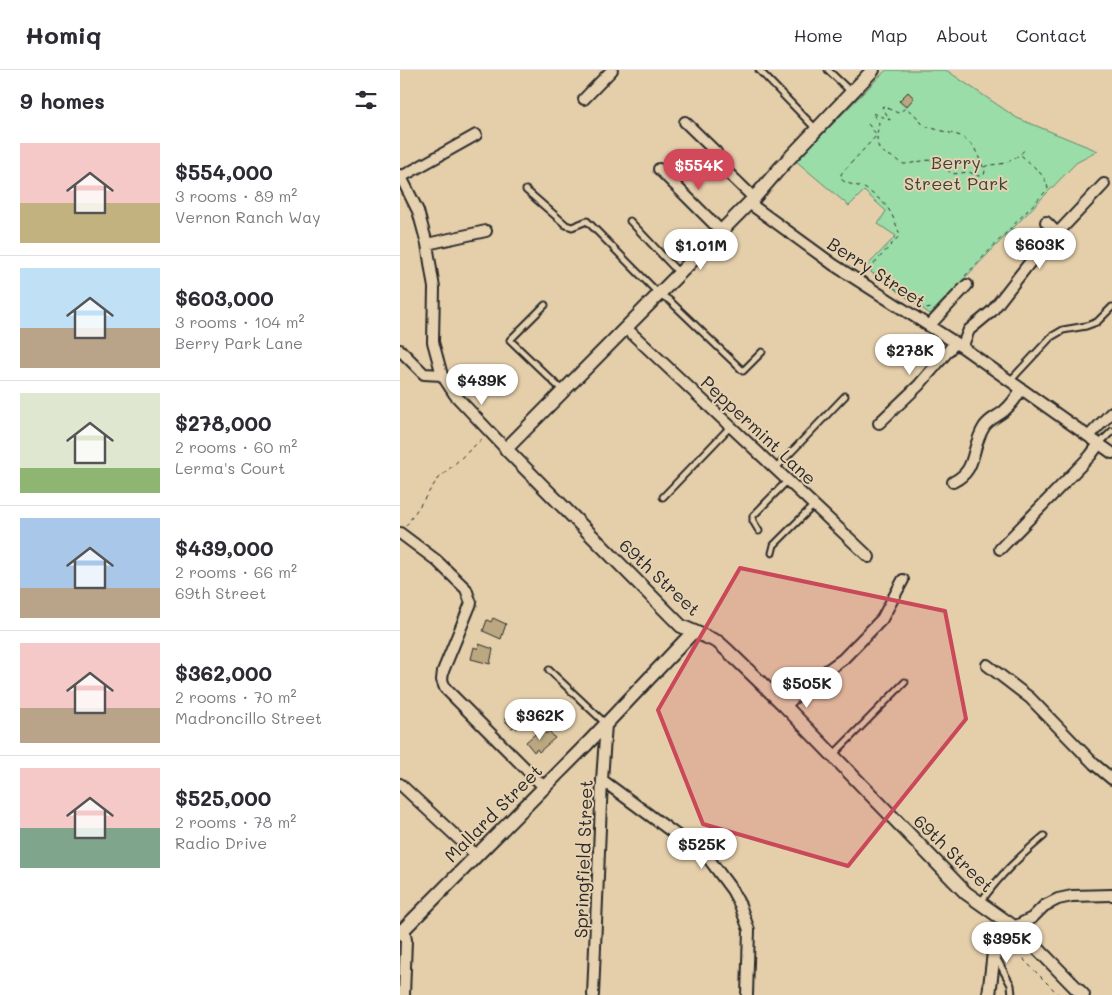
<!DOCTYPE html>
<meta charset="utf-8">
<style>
:root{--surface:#fff;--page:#f7f7f7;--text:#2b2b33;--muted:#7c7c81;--line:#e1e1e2;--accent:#d1495b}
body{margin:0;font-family:Mali,sans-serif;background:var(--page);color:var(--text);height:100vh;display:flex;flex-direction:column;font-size:19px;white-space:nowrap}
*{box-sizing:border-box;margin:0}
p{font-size:16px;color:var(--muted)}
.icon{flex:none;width:28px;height:28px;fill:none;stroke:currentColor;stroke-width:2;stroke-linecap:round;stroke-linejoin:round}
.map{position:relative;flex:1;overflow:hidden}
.sheet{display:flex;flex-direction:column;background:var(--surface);width:400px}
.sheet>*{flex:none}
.price{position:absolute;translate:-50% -42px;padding:0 11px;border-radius:18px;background:#fff;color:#222;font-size:16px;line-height:32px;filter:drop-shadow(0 1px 2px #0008)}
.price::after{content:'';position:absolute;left:50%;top:30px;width:15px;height:11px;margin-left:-8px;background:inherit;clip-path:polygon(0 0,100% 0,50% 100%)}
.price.selected{background:var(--accent);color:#fff}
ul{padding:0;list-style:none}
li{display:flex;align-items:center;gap:15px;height:125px;padding:0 20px}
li+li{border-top:1px solid var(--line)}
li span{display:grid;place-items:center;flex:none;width:140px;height:100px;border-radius:0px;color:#555}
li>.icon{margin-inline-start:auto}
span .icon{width:60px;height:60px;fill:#fffc;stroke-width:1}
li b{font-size:21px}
h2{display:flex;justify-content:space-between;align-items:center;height:60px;padding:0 20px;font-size:21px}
header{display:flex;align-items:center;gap:30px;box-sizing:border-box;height:70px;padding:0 25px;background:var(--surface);border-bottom:1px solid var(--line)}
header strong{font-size:24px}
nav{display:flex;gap:28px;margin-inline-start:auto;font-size:18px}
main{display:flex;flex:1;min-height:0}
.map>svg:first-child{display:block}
.green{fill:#9adda8;stroke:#62846a}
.building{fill:#bba881;stroke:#2b2b2b}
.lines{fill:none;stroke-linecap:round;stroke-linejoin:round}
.service-casing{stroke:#2b2b2b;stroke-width:9}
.minor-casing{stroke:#2b2b2b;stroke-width:14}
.tertiary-casing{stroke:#2b2b2b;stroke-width:16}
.path{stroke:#2b2b2b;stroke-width:1;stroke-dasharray:4 4;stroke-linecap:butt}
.service{stroke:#e6d1b0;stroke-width:5}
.minor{stroke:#e6d1b0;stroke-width:10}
.tertiary{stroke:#e6d1b0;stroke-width:12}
.marked{fill:#c94859;fill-opacity:0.2;stroke:#c94859;stroke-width:4;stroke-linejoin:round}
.labels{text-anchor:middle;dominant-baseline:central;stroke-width:4;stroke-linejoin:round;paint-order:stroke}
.park-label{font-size:18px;fill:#3c463e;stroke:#e6d1b0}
.street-label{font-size:18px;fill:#2b2b2b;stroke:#e6d1b0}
</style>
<header>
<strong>Homiq</strong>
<nav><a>Home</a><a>Map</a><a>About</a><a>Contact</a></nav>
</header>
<main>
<section class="sheet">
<h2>9 homes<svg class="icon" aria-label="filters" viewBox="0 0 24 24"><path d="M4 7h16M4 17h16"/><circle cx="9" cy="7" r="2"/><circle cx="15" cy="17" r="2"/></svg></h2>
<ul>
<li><span style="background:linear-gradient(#f6c9c9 60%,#c2b280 0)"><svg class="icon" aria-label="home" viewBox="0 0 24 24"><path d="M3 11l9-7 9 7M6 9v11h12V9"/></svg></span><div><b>$554,000</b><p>3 rooms · 89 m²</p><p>Vernon Ranch Way</p></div></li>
<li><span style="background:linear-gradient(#bfe0f5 60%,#b9a48a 0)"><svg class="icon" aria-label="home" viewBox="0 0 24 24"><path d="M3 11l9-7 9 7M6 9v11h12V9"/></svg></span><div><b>$603,000</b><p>3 rooms · 104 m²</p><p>Berry Park Lane</p></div></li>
<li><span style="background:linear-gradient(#dfe7d0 75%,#8fb573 0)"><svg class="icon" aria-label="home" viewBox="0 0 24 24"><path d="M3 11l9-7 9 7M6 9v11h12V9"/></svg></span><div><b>$278,000</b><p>2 rooms · 60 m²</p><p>Lerma's Court</p></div></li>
<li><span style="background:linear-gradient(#a9c7e8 70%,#b9a48a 0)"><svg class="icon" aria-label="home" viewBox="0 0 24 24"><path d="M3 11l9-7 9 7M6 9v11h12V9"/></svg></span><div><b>$439,000</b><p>2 rooms · 66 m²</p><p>69th Street</p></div></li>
<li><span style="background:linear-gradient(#f6c9c9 65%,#b9a48a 0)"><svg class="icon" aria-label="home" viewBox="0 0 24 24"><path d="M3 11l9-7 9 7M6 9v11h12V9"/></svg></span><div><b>$362,000</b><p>2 rooms · 70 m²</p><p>Madroncillo Street</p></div></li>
<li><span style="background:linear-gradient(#f6c9c9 60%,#7fa58c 0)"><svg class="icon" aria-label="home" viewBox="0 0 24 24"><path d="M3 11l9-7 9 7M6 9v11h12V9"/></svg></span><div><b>$525,000</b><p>2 rooms · 78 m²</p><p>Radio Drive</p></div></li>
</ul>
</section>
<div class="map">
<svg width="712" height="925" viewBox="0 0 712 925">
<rect width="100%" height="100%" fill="#e5cfab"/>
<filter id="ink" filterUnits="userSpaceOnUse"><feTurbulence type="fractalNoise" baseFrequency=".02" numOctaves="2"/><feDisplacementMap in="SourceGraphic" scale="10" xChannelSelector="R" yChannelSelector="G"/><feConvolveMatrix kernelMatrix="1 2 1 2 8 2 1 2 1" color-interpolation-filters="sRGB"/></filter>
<g filter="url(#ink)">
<!-- green -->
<path class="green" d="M 486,0 L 546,0 L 617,48 L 698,81 L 676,93 L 530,244 L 465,198 L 496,166 L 478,154 L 486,141 L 464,121 L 449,136 L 396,91 Z"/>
<!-- building -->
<path class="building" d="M 508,22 L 514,28 L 506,37 L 499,31 Z
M 93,548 L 106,554 L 101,569 L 83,561 L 87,550 L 91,552 Z
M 79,574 L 93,579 L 90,594 L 71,589 L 74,577 L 78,579 Z
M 120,634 L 127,642 L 125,643 L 129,647 L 117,659 L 115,656 L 112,658 L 104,650 Z
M 141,659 L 146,664 L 149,661 L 155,668 L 139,682 L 137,679 L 134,682 L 126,672 Z"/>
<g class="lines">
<!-- service casing -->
<g class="service-casing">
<path id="service" d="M 359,0 L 416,59
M 428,0 L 451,22
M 126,120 L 166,155 L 172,157 L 187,151 L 259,224 L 269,230 L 343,301 L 362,282
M 230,151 L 279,203
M 145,235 L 110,270 L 163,321
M 610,311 L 651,267 L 663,260 L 686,256 L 697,252 L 712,237
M 699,374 L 712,361
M 376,398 L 445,326
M 263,427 L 330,357
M 359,461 L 353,451 L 353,446 L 388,410
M 372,483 L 374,475 L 414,435
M 149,600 L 205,653
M 433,685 L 505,612
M 580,833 C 600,805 618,788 644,766
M 596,887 L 611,915 L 612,925"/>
</g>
<!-- minor casing -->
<g class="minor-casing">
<path id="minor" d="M 184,29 L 212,0
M 285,52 L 316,82 L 322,97 L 354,128
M 259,99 L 321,161
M 0,105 L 18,141 L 27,174 L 34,218 L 33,272 L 42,305 L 55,325 L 106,379
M 1,107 L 76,65
M 349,133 L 434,195 L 562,277 L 712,383
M 646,152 L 657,163
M 27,174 L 86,161
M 529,256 L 567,215
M 226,258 L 469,487
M 562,277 L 569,260 L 592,241 L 631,191 L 704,114
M 0,280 L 24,304 L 42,305
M 479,353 L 519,315 L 555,273
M 689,366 L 712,342
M 553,412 C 578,400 570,379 584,357 C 589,349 597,347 604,341 C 611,335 617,327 621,319
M 0,463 L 36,490 L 66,519 L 71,533 L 43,601 L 42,610 L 45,618 L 144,717
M 600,479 L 690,386 L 699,374
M 587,595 L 630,628 L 694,694 L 712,709
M 385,636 L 411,612 L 443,589 L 482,549 L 503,510
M 202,710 L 309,789 L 332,820 L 340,835 L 349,860 L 347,925
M 0,714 L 76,785
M 614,857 L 632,848 L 644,836 L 658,829 L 672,826 L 712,825
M 4,859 L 6,870 L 4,925
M 193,925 L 202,710 L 206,654"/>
</g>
<!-- tertiary casing -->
<g class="tertiary-casing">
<path id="tertiary" d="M 473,0 L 380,98 L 354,128 L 106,379 L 281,556 L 318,572 L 329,582 L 385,636 L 566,823 L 614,857 L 637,878 L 683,925
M 0,863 L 187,674 L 293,562
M 589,925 L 594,882 L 600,869 L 614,857"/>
</g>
<!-- path -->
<path class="path" d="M 468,54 L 477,65 C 477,82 481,81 494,88 C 497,90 500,93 504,94 C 514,94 526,88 536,91 C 542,93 547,100 552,104 L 569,102 L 578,106 L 584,105 L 585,101 L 574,77 L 561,66 L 524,56 L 516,46 L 506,38 L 498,43 L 483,36 L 482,37 L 490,50 L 472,43 L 479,53 L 477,65 L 441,104 L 442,110 C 449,115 453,114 461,117 C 466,118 470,122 474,125 C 491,137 493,147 500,165 L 472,196 L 471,202 L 525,239 L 532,238
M 584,97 C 590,94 594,95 600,94 C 609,93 621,85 625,79
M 565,206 L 648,119 C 646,104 631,95 621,85
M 6,456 L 37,410 L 83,368
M 617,874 L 625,891 L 659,925"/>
<!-- service -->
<use href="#service" class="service"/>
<!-- minor -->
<use href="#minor" class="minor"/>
<!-- tertiary -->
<use href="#tertiary" class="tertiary"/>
</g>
</g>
<!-- marked area -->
<path class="marked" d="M 340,498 L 545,541 L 566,649 L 448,796 L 303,754 L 258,640 Z"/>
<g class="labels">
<!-- park labels -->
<g class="park-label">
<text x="556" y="92">Berry<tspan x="556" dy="21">Street Park</tspan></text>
</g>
<!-- street labels -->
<g class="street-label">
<text transform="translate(477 202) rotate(33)">Berry Street</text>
<text transform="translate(359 360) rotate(43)">Peppermint Lane</text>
<text transform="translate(260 507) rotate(43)">69th Street</text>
<text transform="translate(93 743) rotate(-45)">Mallard Street</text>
<text transform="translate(554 783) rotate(44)">69th Street</text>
<text transform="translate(183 789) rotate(-88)">Springfield Street</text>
</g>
</g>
</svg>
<b class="price selected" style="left:299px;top:121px">$554K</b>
<b class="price" style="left:640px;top:200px">$603K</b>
<b class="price" style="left:301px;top:201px">$1.01M</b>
<b class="price" style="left:510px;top:306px">$278K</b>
<b class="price" style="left:82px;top:336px">$439K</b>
<b class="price" style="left:407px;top:639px">$505K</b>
<b class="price" style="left:140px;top:671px">$362K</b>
<b class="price" style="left:302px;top:800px">$525K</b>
<b class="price" style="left:607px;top:894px">$395K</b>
</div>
</main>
